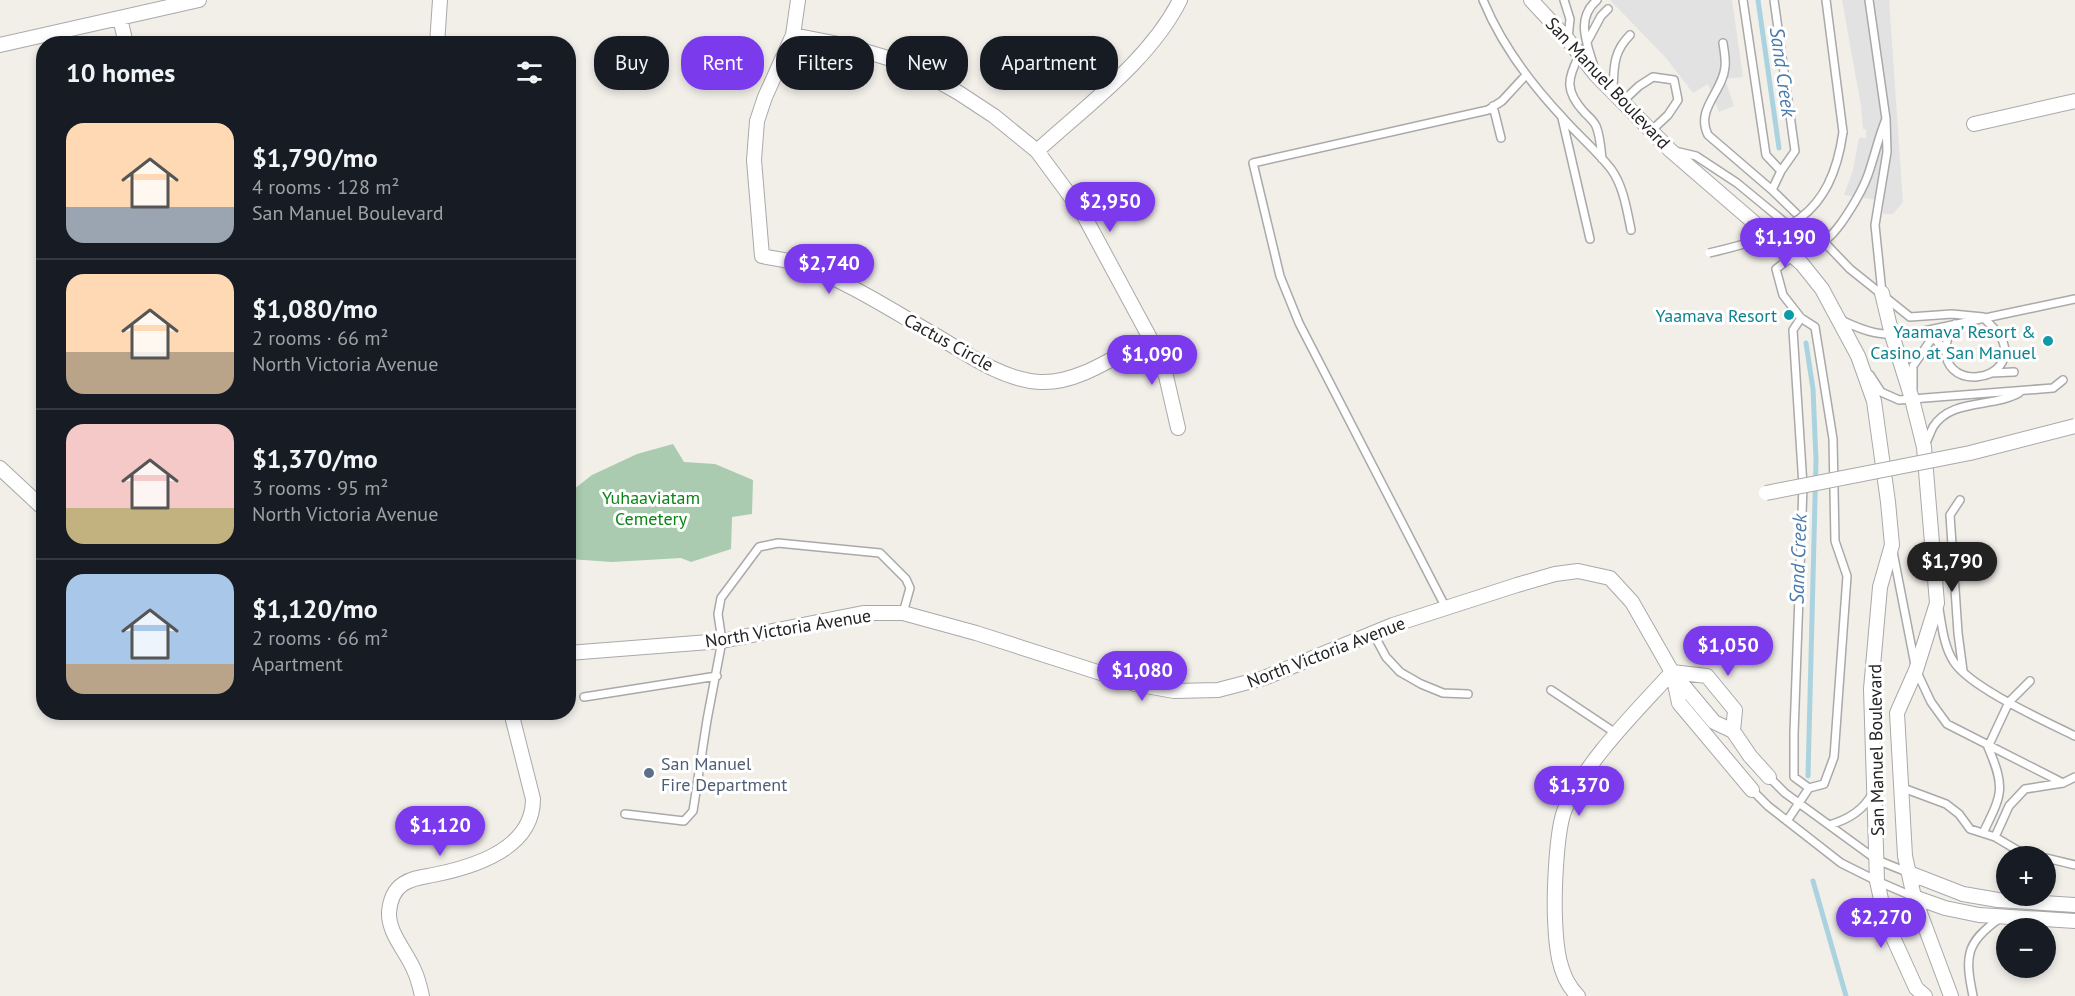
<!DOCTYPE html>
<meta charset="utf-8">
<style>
:root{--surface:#171b24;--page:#20242c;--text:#f1f3f6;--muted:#9ea1a6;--line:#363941;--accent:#7c3aed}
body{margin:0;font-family:"PT Sans",sans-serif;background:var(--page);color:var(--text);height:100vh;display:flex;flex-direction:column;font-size:22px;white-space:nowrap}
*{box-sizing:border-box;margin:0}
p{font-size:20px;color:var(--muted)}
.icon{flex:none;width:33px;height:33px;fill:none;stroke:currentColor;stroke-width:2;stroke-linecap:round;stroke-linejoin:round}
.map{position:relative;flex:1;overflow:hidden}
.drawer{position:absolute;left:36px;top:36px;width:540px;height:684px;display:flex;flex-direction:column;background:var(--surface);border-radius:24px;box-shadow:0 3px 9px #0003}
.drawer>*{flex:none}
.banner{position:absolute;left:594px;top:36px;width:570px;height:54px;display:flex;gap:12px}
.controls{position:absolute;left:1996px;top:846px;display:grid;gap:12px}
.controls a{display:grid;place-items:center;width:60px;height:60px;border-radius:50%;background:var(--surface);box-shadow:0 3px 9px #0003;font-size:30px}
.price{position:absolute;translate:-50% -51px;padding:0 14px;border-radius:21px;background:var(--accent);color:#fff;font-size:20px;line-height:39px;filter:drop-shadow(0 2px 3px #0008)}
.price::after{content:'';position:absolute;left:50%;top:36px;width:18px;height:14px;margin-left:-9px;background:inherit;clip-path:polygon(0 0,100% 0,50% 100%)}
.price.active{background:#222;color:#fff}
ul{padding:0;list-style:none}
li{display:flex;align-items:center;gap:18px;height:150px;padding:0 30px}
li+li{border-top:2px solid var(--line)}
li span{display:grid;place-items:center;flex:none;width:168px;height:120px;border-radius:18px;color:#555}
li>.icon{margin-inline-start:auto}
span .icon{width:72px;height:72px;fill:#fffc;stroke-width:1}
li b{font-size:26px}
h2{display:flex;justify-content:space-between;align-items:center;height:72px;padding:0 30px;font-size:26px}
.pill{padding:0 21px;border-radius:24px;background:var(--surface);box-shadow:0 3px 9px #0003;font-size:21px;line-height:54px}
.pill.active{background:var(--accent);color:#fff}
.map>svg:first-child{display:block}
.cemetery{fill:#aacbaf}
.parking{fill:#e2e2e2}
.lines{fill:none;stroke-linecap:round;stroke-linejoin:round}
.stream{stroke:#aad3df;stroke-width:5}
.lane-casing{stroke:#a9a9a9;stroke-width:10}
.street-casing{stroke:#a9a9a9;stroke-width:16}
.lane{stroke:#fff;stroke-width:7}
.street{stroke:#fff;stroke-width:14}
.lane-bridge-casing{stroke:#a9a9a9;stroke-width:10;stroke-linecap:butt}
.street-bridge-casing{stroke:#a9a9a9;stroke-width:16;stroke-linecap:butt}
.lane-bridge{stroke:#fff;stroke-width:7}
.street-bridge{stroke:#fff;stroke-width:14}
.culture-dot{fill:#0f9aa8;stroke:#fff;stroke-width:2}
.service-dot{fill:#5c6f8a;stroke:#fff;stroke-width:2}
.labels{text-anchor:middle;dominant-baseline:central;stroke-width:6;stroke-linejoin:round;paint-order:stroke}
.street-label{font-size:18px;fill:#222;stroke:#fff}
.culture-label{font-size:18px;fill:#0d838f;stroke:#fff;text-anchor:end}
.park-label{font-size:18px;fill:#0c8416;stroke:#fff}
.service-label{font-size:18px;fill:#4e5e75;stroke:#fff;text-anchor:start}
.water-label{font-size:20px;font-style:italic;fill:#4a7aab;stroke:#fff}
</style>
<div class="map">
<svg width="2075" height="996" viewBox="0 0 2075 996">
<rect width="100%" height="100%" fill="#f2efe9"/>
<!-- cemetery -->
<path class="cemetery" d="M 673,444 L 684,462 L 715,464 L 753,480 L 752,514 L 732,517 L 731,549 L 691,562 L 681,558 L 612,562 L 569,559 L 569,493 L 592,475 L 637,454 Z"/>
<!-- parking -->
<path class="parking" d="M 1610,0 L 1732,0 L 1743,77 L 1725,79 L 1734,106 L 1719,112 L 1708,84 L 1693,93 L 1666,58 Z
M 1842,0 L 1889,0 L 1903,202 L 1893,214 L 1883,214 L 1884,201 L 1844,195 L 1853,170 L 1859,138 L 1866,138 L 1866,129 L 1863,129 L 1861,106 Z"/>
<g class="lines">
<!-- stream -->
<path class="stream" d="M 1758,0 L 1779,148
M 1806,343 L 1813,389 L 1816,460 L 1808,776
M 1813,881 L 1846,996"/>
<!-- lane casing -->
<g class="lane-casing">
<path id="lane" d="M 1483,0 C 1501,44 1531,84 1563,118 C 1578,135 1597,151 1611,169 C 1623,185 1627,210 1631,230
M 1564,0 L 1570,19 L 1568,38
M 1743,0 L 1766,155 L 1781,171
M 1826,0 L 1843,132
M 1869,0 L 1886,119 L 1887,152 L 1875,225 L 1882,293
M 1587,42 L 1601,16 L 1608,9
M 1723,43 C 1724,50 1726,59 1725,67 C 1723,92 1695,109 1708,135 L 1772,190 L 1805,222 L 1850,269 L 1910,317 L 1952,314 L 1983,317 C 1989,324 1998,331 2002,339 C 2021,384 1935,394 1947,341 C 1948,336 1952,329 1955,324
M 1579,56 C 1567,79 1565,91 1584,112 C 1588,116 1594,121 1596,126 C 1600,135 1601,149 1602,159
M 1594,67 C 1587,43 1575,19 1597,0
M 1613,90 C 1614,67 1613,52 1630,35
M 1622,102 L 1639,86 L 1653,77 L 1674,80 L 1678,100 L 1668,115 L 1651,131
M 1493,106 L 1501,138
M 1562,118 L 1590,239
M 1675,151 L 1696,156 L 1737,183 L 1799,234 L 1818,243 C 1829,240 1836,230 1842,222 C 1853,206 1863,190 1869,172 C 1875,154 1879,136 1886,119
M 1772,190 L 1781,171 L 1795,151 L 1774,0
M 1794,255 L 1776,269 L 1783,295 L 1801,318
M 1841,320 C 1868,333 1881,336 1910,334 L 2075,299
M 1930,334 L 1947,352
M 1991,373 L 2014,372
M 1870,375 L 1881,392 L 1899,400 L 2053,388 L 2063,380
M 1913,388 L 1913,366 L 1939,328
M 1925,445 C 1928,439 1930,433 1933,427 C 1951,398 1993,408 2019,393
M 1960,500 L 1950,515 L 1958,633 L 1963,671
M 1893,552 L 1916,670 L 1931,702 L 1947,724 L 2063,783
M 1446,608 L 1299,323 L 1280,276 L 1253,163 L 1488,110 L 1502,101 L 1526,75
M 1939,609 C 1942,627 1944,647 1954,662 C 1971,688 2045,721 2075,736
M 1373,633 L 1386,657 L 1400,672 L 1421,684 L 1443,693 L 1468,694
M 1551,690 L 1617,734
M 584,697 L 717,676
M 1769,777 L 1785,793 L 1877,860 L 1907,872
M 1903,788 L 1946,804 L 1959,814 L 1970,829 L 1995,837 L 2022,853 L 2038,856
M 1752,790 L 1768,806 L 1841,863 L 1877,881 L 1914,897
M 625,814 L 684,821 L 693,811 L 707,720 L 722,641 L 718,614 L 721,598 L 759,547 L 778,543 L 880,553 L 906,579 L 910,588 L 903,613
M 1787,821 L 1809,788 L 1824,784 L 1834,757 L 1847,576 L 1835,541 L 1833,439 L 1815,327 L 1801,318 L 1793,330 L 1803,486 L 1794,733 L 1794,777 L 1809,788
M 1829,825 C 1847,820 1863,811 1872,794
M 1983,833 C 2002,794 2006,789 1988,747 L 2009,702 L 2030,681
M 1995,837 L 2009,806 L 2025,789 L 2063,783 L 2075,777
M 2046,858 L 2075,865
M 1973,996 C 1965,957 1965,943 1999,919"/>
</g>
<!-- street casing -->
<g class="street-casing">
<path id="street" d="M 798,0 L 793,35 L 765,97 L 757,121 L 754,160 L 762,256 C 775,259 790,260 802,265 C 846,281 888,308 928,331 C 962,350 1000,380 1040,382 C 1078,384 1117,355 1150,338
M 1531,0 L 1568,40 L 1596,75 L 1670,150 L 1802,264 L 1822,289 L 1858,356 L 1874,401 L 1888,502 L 1892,545 L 1880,587 L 1871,689 L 1877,881 L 1886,922 L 1916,988 L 1925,996
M 120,18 L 126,44
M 793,35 L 844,45 L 908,64 L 959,93 L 994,116 L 1037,151 L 1082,212 L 1150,338 L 1166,376 L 1178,428
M 437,44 L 440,0
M 0,45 L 199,0
M 1974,124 L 2075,101
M 1037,151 C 1086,106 1150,60 1180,0
M 1882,293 L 1892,335 L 1912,399 L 1924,447 L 1937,603 L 1916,670 L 1897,713 L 1905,856 L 1914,897 L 1951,996
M 0,468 L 44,509
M 568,653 L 722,641 L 863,613 L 903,613 L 976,633 L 1135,684 L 1174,691 L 1218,690 L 1264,678 L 1393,625 L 1517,585 L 1555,574 L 1578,571 L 1610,578 L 1632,602 L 1672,672 L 1714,722 L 1733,731 L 1750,756 L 1769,777
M 1672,672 L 1707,676 L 1735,710 L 1733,731
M 1673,674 L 1679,703 L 1752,790
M 1909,873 L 1963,894 L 1998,900 L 2075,905
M 1914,897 L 1945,908 L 1979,915 L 2075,921
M 422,996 C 420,987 418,978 414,970 C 406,951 388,933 389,912 C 390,901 394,890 403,884 C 412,878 422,877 433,875 C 474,867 533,849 533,799 L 511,712
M 1578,996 C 1558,977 1556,945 1555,919 C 1554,894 1556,830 1565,809 C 1586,760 1637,711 1672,672"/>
</g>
<!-- lane -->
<use href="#lane" class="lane"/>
<!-- street -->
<use href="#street" class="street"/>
<!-- lane-bridge casing -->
<g class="lane-bridge-casing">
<path id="lane-bridge" d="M 1709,253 C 1786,235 1831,218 1843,132"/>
</g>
<!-- street-bridge casing -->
<g class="street-bridge-casing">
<path id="street-bridge" d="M 1766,493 L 1970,453 L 2075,426"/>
</g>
<!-- lane-bridge -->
<use href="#lane-bridge" class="lane-bridge"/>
<!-- street-bridge -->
<use href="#street-bridge" class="street-bridge"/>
</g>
<!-- markers -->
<g class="culture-dot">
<circle cx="1789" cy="315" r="6"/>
<circle cx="2048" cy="341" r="6"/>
</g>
<circle class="service-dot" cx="649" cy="773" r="6"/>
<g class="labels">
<!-- street labels -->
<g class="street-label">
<text transform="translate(1608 83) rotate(47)">San Manuel Boulevard</text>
<text transform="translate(949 342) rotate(29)">Cactus Circle</text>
<text transform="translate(788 628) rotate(-9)">North Victoria Avenue</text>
<text transform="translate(1326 652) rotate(-21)">North Victoria Avenue</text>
<text transform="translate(1876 750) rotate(-91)">San Manuel Boulevard</text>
</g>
<!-- culture labels -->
<g class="culture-label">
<text x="1777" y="315">Yaamava Resort</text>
<text x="2036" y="331">Yaamava’ Resort &amp;<tspan x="2036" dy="21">Casino at San Manuel</tspan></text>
</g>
<!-- park labels -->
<g class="park-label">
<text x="651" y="497">Yuhaaviatam<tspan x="651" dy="21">Cemetery</tspan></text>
</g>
<!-- service labels -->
<g class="service-label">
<text x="661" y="763">San Manuel<tspan x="661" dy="21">Fire Department</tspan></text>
</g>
<!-- water labels -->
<g class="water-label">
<text transform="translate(1783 72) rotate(82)">Sand Creek</text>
<text transform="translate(1798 559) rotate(-88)">Sand Creek</text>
</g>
</g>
</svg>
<div class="controls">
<a>+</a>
<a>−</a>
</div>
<b class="price" style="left:1110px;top:233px">$2,950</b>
<b class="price" style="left:1785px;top:269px">$1,190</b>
<b class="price" style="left:829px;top:295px">$2,740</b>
<b class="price" style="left:1152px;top:386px">$1,090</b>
<b class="price active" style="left:1952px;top:593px">$1,790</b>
<b class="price" style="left:1728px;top:677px">$1,050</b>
<b class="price" style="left:1142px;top:702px">$1,080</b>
<b class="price" style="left:1579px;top:817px">$1,370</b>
<b class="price" style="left:440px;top:857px">$1,120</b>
<b class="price" style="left:1881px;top:949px">$2,270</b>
<div class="banner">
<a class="pill">Buy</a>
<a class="pill active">Rent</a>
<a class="pill">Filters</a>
<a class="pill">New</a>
<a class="pill">Apartment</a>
</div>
<section class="drawer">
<h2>10 homes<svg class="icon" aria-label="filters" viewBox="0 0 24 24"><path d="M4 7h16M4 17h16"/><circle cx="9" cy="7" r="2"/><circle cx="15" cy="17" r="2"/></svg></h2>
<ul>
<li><span style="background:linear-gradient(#ffd9b3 70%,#9aa5b1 0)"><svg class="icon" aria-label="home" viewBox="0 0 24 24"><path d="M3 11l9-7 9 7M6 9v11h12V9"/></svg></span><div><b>$1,790/mo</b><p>4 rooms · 128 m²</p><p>San Manuel Boulevard</p></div></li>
<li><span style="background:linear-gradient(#ffd9b3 65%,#b9a48a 0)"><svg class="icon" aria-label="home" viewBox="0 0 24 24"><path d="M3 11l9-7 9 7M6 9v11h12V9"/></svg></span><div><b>$1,080/mo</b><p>2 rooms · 66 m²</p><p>North Victoria Avenue</p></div></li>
<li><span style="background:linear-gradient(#f6c9c9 70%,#c2b280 0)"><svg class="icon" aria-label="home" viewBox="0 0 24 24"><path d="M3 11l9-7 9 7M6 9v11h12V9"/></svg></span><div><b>$1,370/mo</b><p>3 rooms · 95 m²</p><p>North Victoria Avenue</p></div></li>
<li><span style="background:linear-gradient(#a9c7e8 75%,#b9a48a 0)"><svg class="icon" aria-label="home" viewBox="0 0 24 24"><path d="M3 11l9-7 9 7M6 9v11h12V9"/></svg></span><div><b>$1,120/mo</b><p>2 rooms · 66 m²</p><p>Apartment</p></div></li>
</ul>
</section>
</div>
